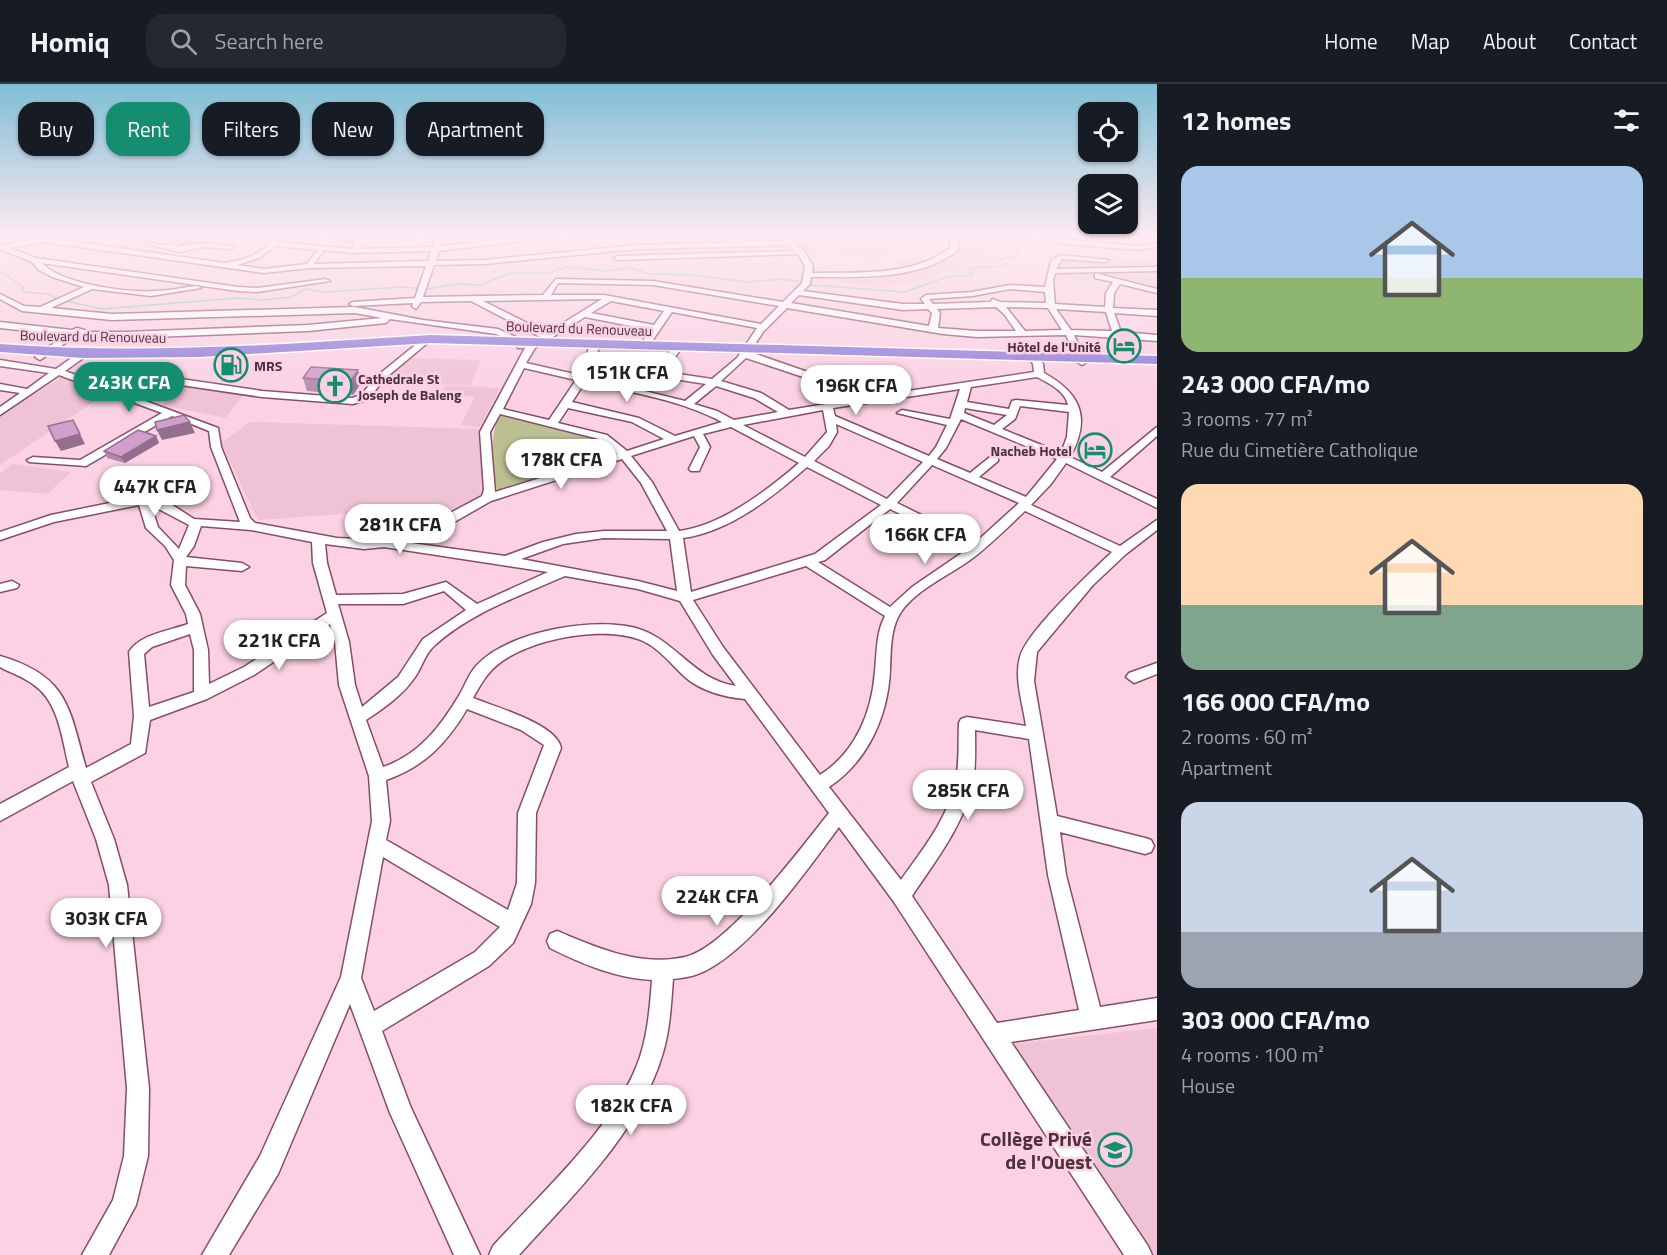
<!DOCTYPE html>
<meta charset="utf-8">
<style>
:root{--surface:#171b24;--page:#242831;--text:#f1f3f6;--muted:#9ea1a6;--line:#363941;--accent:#158d71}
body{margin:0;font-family:"Titillium Web",sans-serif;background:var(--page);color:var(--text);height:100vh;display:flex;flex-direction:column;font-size:22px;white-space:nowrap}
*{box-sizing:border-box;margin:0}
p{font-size:20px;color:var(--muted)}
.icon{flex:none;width:33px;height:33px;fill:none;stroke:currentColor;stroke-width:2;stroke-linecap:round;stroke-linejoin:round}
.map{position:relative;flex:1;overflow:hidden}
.panel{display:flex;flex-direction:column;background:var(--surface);width:510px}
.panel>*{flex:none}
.guide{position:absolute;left:18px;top:18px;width:570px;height:54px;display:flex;gap:12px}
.buttons{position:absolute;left:1078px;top:18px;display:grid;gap:12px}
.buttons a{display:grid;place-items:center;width:60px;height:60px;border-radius:12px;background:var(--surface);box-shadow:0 2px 4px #0004;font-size:30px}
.price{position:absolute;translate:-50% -51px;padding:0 14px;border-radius:21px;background:#fff;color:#222;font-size:20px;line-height:39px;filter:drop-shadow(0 2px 3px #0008)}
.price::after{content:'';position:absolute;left:50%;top:36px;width:18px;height:14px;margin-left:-9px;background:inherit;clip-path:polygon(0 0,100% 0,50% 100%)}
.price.selected{background:var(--accent);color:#fff}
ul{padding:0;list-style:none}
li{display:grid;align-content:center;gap:12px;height:318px;padding:0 24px}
li span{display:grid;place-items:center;height:186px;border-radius:18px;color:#555}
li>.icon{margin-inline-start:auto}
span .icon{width:108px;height:108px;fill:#fffc;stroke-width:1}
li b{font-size:26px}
h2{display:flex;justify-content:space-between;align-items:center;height:72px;padding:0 24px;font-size:26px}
.tag{padding:0 21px;border-radius:18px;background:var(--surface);box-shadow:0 2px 4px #0004;font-size:21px;line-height:54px}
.tag.selected{background:var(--accent);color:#fff}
header{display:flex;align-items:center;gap:36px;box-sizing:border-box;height:84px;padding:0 30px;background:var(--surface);border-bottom:2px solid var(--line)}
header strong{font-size:28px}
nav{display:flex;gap:33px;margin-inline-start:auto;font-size:21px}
.search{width:420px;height:54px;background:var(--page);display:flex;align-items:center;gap:15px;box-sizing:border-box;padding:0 21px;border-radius:18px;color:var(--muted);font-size:22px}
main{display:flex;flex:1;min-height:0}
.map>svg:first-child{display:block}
.built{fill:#efc2d5}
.green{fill:#bdc093}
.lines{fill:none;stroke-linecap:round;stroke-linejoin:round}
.stream{stroke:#83cdb5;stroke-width:1.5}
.minor-casing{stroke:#874d68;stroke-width:3}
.highway-casing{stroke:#fff;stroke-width:3}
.minor{fill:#fff;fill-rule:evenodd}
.highway{fill:#8c79d7;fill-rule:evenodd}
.wall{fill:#b588af}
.shaded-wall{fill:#936f8e}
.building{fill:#d29ecb;stroke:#936f8e;stroke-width:1.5}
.labels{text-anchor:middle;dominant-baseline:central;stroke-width:5;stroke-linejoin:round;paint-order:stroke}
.far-street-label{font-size:14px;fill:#4d323e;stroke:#fbd1e3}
.far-poi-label{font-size:14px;font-weight:bold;fill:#4d323e;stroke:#fbd1e3;text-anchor:end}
.near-poi-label{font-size:20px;font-weight:bold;fill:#4d323e;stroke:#fbd1e3;text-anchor:end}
</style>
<header>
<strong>Homiq</strong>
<div class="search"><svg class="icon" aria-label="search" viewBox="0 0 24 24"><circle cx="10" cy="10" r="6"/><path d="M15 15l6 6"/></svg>Search here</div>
<nav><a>Home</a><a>Map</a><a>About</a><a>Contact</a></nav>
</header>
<main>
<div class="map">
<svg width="1157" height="1171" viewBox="0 0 1157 1171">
<rect width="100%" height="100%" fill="#fbd1e3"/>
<!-- built -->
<path class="built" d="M 785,151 L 905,151 L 918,162 L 872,173 L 799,165 Z
M 962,161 L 988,167 L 984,174 L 929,195 L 882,203 L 838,198 L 852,193 L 920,188 L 892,178 L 916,171 L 936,180 Z
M 1060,174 L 1120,179 L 1157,175 L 1157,208 L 1090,191 L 1086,198 L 1053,193 Z
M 408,274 L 481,276 L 471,301 L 377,299 Z
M 62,293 L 105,310 L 0,381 L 0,331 Z
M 185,301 L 245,309 L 225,334 L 162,321 Z
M 446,301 L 500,304 L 480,343 L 461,341 L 475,313 L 439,310 Z
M 250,338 L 478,345 L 484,414 L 435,431 L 384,440 L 384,427 L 258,436 L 221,359 Z
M 12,380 L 71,388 L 47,410 L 0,406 L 0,390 Z
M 1157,944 L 1157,1171 L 1136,1171 L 1011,960 Z"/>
<!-- green -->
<path class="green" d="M 499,330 L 586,352 L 600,357 L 561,376 L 570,385 L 499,406 L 496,404 C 492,380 490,353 499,330 Z"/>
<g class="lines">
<!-- stream -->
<path class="stream" d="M 0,187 L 21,201 L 24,208 L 48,210 L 58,215
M 811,201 L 904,208 L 947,193 L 972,191 L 969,184 L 1003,182 L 1006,180 L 1000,175 L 1017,173 L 1016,169 L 1028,154 L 1052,151
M 66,217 L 102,225 L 238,214 L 262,216 L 291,213 L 305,205 L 325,208 L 402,203 L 428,205 L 457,200 L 480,201 L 511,189 L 547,189 L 567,183 L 604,187 L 632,184 L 649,190 L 693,191 L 746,198 L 782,195 L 801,198"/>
<!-- minor casing -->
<g class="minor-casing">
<path id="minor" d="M 110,151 C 129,151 147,161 166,161 C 177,161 186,151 197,151 L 175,163 L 202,159 L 235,163 L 231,165 L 202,163 L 180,168 Z
M 274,151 L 281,151 L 278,158 L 352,165 L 356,158 L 318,151 L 360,154 L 364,156 L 359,165 L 433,163 L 434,159 L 431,155 L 420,151 L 436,151 L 442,159 L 441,162 L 546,151 L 569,151 L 439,167 L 436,177 L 484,176 L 637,161 L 784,157 L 780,153 L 785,151 L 804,167 L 813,182 L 812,189 C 857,188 914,193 951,163 L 951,158 L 945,151 L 952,151 L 959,158 L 958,166 C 919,197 859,193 811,193 L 810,200 L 803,207 L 903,220 L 925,220 L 921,215 L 926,211 L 972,208 L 1010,201 L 1045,203 L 1051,177 L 1060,171 L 1109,176 L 1105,178 L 1062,175 L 1056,185 L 1157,183 L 1157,187 L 1055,189 L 1053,196 L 1055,220 L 1105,223 L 1106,209 L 1113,198 L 1095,194 L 1095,190 L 1098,190 L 1157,205 L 1157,209 L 1120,200 L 1114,209 L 1113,224 L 1157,226 L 1157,232 L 1114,229 L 1121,248 L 1157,251 L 1157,257 L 1074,251 L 1087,278 L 1082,281 L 1077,278 L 1066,251 L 977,253 L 943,250 L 787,224 L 763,248 L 750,268 L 854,304 L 868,313 L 1034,288 L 1033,280 L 1028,272 L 1036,270 L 1043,280 L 1044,289 C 1080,309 1092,333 1070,373 L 1102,388 L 1157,343 L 1157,352 L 1110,393 L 1157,415 L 1157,424 L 1066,379 L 1051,400 L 1031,421 L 1120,462 L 1157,436 L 1157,446 L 1126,470 L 1093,501 L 1037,568 L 1034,597 L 1057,732 L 1145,754 L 1151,756 L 1154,762 L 1151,768 L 1145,770 L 1060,748 L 1066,791 L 1100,923 L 1157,914 L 1157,936 L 1011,958 L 1148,1162 L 1152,1171 L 1124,1171 L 894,818 L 839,743 C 807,786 758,856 712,883 C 700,891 686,894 673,895 C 671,921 670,947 662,972 C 638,1050 572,1112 519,1171 L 489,1171 L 493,1162 C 540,1110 618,1040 640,973 C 648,948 650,922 652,896 C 616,894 582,880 550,864 L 547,857 L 550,850 L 557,847 C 598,864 640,883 685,873 C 727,864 801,764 829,729 L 745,615 C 724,613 701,607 685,593 C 671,580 660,565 643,557 C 606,540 528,555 497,581 C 486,590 480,602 473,614 C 495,623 557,640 561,664 L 536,729 L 535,799 L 531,820 L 513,859 L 489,882 L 382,947 L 411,1024 L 480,1171 L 454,1171 L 390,1029 L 350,920 L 278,1090 L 229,1171 L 202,1171 L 260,1072 L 341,893 L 372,737 L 369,692 L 339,601 L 335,558 L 330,540 L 254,591 L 207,615 L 150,636 L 145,669 L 91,698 L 114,755 L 127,801 L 149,1004 L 148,1072 L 136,1121 L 109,1171 L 82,1171 L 113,1116 L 124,1072 L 127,1004 L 109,801 L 96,755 L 73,697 L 0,737 L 0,720 L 69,683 C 62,655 59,618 34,601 C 24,593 11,589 0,583 L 0,572 C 68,592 69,623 86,684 L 131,660 L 134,632 L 129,568 C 140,550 169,547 188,540 L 186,530 L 171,501 L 174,476 L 165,462 L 146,444 L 139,421 L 54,438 L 0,456 L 0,448 L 51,431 L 144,412 L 163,415 L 194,435 L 240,438 L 211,363 L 209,347 L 172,332 L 86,382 L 29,378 L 27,376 L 33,373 L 80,376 L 162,329 L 59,291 L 0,331 L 0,323 L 20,309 L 0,306 L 0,300 L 27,305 L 49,289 L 0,282 L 0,276 L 56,285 L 80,268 L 86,268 L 86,272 L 65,287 L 218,344 L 221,363 L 250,434 L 255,439 L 337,454 L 379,456 L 424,443 L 482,412 L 484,406 L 480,348 L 526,262 L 540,253 L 471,217 L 421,218 L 416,225 L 412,222 L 413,219 L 353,222 L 349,220 L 353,218 L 415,214 L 426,182 L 309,184 L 264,189 L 44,158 L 10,164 L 36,174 L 238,203 L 257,204 L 326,195 L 330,197 L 257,208 L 238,207 L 42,179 C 61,200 127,209 155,207 C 169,207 183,203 197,202 L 201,204 L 151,212 L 92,205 L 51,224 L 112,230 L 355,223 L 423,236 L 498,245 L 527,258 L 524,264 L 518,264 L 517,259 L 496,250 L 390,235 L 386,239 L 308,247 L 126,254 L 76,252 L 40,276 L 35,273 L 37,271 L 66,251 L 0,244 L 0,238 L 72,246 L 77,244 L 92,248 L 126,248 L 308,241 L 382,234 L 355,229 L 112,236 L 22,227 L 0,215 L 0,210 L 24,222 L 40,223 L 84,203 L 52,193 L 39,186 L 32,178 L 0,165 L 1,161 L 54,152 L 57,155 L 224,179 C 244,176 265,171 274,151 ZM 789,161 L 794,167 L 618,172 L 614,174 L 618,176 L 798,170 L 805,182 L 802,199 L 783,218 L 653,197 L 556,195 L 543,211 L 423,213 L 434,181 L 484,180 L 637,165 ZM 275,162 L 317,166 L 307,180 L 264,185 L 237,181 L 259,174 ZM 324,166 L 354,169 L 431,167 L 428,177 L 314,180 ZM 558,199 L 653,201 L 779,222 L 761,240 L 604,211 L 551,211 ZM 1010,205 L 1045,208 L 1046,219 L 1000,218 L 993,215 L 990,218 L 933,220 L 929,215 L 972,212 ZM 799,211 L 903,226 L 928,225 L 932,229 L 929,242 L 791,219 ZM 602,215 L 547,249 L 483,217 ZM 611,217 L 664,227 L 654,241 L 591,229 ZM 996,223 L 1004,230 L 1016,247 L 977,247 L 938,244 L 940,229 L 937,225 ZM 1006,223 L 1048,224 L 1062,246 L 1025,247 ZM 1056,225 L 1106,228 L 1112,247 L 1071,246 ZM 672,228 L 757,244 L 737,274 L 712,295 L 665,288 L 680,266 L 678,260 L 672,260 L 670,266 L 650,296 L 655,299 L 662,293 L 706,300 L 685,317 L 588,293 L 599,264 L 594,261 L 589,264 L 579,291 L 526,279 L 535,264 L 585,233 L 651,246 L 640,261 L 648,263 ZM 746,274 L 848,308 L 857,315 L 789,326 L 761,309 L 721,297 ZM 524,284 L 576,296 L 549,336 L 503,325 ZM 1037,293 C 1050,300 1065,307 1068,321 L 1016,316 L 1012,317 L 1009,325 L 967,318 L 971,303 ZM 585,298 C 630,308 681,316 722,338 L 675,352 L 639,334 L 572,318 ZM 716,302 L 754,314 L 778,328 L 734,336 L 717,327 L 694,320 ZM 960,305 L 950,335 L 902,326 L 897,329 L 947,341 L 936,363 L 929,372 L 835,332 L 833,324 ZM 1020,322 L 1069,328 L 1067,353 L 1061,369 L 1002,345 L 1015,335 ZM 568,324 L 632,338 L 664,355 L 627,367 L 607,351 L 558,339 ZM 965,324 L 1007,331 L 994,341 L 964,329 ZM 823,326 L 827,348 L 805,373 L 743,341 ZM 500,330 L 599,355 L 617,370 L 495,408 L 490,348 ZM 961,335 L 1057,375 L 1026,413 L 979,393 L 998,377 L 998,373 L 990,373 L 970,389 L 937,375 L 946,364 ZM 836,340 L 923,378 L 887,415 L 814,377 L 829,362 L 837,348 ZM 731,343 L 799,379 C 768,406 721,442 679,447 L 652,398 L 631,372 L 694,352 L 700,363 L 689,385 L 691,387 L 699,387 L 710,363 L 703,350 ZM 622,375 L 641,399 L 667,447 L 604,447 L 576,450 L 543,458 L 505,472 L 404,458 L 449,441 L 491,417 ZM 932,381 L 1019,419 L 976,458 L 897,419 ZM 807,383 L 881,421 L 815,470 L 691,508 L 683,454 C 729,448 773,413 807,383 ZM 151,421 L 189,441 L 179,465 L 158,443 ZM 890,425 L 969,464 L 912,503 L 890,523 L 818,478 L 825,476 ZM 1025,427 L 1112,468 C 1091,488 1027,547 1020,573 C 1014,595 1023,620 1026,642 L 967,633 L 961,635 L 959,639 C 958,659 960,680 955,699 C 947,736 922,766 901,796 L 829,703 C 868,677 888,632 890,586 C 891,567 890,545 901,528 C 917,505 948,492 970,476 C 989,462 1007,444 1025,427 ZM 201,442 L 251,446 L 312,458 L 313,479 L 327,529 L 244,583 L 209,600 L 208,566 L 200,530 L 185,501 L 186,482 L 242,487 L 249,483 L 242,479 L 186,473 L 194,462 ZM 604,454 L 670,455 L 677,507 L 638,497 L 521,475 L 563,460 ZM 325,460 L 364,465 L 384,463 L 548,488 L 477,520 L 446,498 L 403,510 L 336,511 L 327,479 ZM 806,482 L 885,532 C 876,549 877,568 875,587 C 872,628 856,668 820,691 L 723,563 L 693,516 ZM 565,492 L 638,505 L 680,517 L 713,571 L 736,602 C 689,595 674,549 626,542 C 583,535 506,549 476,582 C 469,590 465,601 460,610 C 441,642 419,671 383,683 L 366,636 C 384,624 403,611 415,593 C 422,583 425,570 434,562 C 471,528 520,512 565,492 ZM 444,507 L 466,526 L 423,555 L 398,593 L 362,623 L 355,601 L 349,558 L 338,520 L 403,520 ZM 190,550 L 194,566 L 194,608 L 149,623 L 144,570 L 152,563 ZM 467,625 L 521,646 L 544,661 L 518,729 L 517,799 L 508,826 L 386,756 L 390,737 L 386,696 C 424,683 447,659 467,625 ZM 975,646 L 1029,655 L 1048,791 L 1079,926 L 997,939 L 912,812 C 936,776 964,741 973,698 C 976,681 975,663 975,646 ZM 383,773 L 500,843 L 475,868 L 374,927 L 361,894 Z
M 1060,155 L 1138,162 L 1157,159 L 1157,163 L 1138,166 L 1057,159 Z
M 424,254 L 431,256 L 383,296 L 369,315 L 353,320 L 262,313 L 120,292 L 115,289 L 120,286 L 262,307 L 352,314 L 361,311 L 377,292 Z
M 12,497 L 19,501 L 17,504 L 0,508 L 0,500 Z
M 1157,579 L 1157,590 L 1134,599 L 1126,593 L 1129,589 Z"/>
</g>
<!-- highway casing -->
<g class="highway-casing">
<path id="highway" d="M 431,251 L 1157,272 L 1157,280 L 431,259 L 200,273 L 83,274 L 0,268 L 0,260 C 146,271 286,260 431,251 Z"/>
</g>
<!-- minor -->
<use href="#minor" class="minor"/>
<!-- highway -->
<use href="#highway" class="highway"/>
</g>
<!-- wall -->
<path class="wall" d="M 358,286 L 361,299 L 353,311 L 307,307 L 303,294 Z
M 168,292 L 172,302 L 163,309 L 143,307 L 139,297 Z
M 156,352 L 159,359 L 125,379 L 107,374 L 104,367 Z"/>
<!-- shaded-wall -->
<path class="shaded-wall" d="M 358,286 L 361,299 L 353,311 L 350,298 Z
M 168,292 L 172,302 L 163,309 L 159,299 Z
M 190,338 L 195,349 L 162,356 L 157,346 Z
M 80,350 L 85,360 L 61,367 L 55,357 Z
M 156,352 L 159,359 L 125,379 L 121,373 Z"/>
<!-- building -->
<path class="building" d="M 311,283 L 358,286 L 350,298 L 303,294 Z
M 149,289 L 168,292 L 159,299 L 139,297 Z
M 184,331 L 190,338 L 157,346 L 155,338 Z
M 73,336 L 80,350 L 55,357 L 48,342 Z
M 138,346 L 156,352 L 121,373 L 104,367 Z"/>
<!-- sky -->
<linearGradient id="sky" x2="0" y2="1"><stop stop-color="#7fbed4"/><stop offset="0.48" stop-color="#fdeaf2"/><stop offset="1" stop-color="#fdeaf2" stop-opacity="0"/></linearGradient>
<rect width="1157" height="315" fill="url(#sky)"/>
<!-- icons -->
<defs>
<g id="hotel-ring" transform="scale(1.725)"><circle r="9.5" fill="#fbd1e3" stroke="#158d71" stroke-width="1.5"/><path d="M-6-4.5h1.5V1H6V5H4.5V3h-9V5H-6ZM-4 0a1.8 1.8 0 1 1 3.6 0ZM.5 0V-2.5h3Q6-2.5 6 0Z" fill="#158d71"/></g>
<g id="fuel-ring" transform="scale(1.725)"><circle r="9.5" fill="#fbd1e3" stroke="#158d71" stroke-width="1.5"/><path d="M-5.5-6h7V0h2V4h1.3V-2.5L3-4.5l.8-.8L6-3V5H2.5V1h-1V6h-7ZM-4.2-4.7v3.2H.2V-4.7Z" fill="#158d71"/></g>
<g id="church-ring" transform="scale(1.725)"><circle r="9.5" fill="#fbd1e3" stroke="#158d71" stroke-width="1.5"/><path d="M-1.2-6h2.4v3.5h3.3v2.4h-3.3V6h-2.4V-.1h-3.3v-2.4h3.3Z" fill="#158d71"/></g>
<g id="school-ring" transform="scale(1.725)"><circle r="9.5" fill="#fbd1e3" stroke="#158d71" stroke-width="1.5"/><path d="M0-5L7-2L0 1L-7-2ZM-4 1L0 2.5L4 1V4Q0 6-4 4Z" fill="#158d71"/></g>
</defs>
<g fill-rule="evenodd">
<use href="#hotel-ring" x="1124" y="262"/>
<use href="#fuel-ring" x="231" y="281"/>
<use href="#church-ring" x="335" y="302"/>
<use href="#hotel-ring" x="1095" y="366"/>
<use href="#school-ring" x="1115" y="1066"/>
</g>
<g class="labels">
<!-- far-street labels -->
<g class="far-street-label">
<text transform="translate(579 244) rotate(2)">Boulevard du Renouveau</text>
<text transform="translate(93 252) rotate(1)">Boulevard du Renouveau</text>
</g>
<!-- far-poi labels -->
<g class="far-poi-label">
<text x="1101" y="262">Hôtel de l'Unité</text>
<text x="254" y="281" text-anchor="start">MRS</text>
<text x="358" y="294" text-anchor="start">Cathedrale St<tspan x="358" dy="16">Joseph de Baleng</tspan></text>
<text x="1072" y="366">Nacheb Hotel</text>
</g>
<!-- near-poi labels -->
<g class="near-poi-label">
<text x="1092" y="1054">Collège Privé<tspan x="1092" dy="23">de l'Ouest</tspan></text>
</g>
</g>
</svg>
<div class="buttons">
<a><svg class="icon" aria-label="locate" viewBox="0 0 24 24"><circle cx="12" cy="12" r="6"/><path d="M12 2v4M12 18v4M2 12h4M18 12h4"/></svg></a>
<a><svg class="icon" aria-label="layers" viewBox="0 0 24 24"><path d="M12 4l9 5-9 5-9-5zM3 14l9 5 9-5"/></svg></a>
</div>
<b class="price" style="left:627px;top:319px">151K CFA</b>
<b class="price selected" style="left:129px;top:329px">243K CFA</b>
<b class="price" style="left:856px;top:332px">196K CFA</b>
<b class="price" style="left:561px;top:406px">178K CFA</b>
<b class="price" style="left:155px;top:433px">447K CFA</b>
<b class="price" style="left:400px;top:471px">281K CFA</b>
<b class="price" style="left:925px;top:481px">166K CFA</b>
<b class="price" style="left:279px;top:587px">221K CFA</b>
<b class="price" style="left:968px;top:737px">285K CFA</b>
<b class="price" style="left:717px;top:843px">224K CFA</b>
<b class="price" style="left:106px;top:865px">303K CFA</b>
<b class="price" style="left:631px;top:1052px">182K CFA</b>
<div class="guide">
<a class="tag">Buy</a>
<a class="tag selected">Rent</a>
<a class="tag">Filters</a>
<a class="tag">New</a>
<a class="tag">Apartment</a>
</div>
</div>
<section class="panel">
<h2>12 homes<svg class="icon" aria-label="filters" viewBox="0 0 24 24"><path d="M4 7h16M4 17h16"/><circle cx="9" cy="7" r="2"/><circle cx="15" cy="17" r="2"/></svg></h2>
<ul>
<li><span style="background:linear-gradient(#a9c7e8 60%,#8fb573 0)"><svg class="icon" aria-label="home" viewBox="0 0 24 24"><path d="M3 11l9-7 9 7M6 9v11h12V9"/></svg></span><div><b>243 000 CFA/mo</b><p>3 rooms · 77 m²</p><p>Rue du Cimetière Catholique</p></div></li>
<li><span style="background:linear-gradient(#ffd9b3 65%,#7fa58c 0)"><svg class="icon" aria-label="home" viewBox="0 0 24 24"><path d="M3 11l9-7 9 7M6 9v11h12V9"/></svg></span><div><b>166 000 CFA/mo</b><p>2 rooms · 60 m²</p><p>Apartment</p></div></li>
<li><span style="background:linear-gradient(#c9d6e8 70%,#9aa5b1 0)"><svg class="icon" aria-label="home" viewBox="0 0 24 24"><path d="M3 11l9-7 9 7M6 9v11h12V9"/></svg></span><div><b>303 000 CFA/mo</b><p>4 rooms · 100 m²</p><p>House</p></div></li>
</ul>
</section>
</main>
